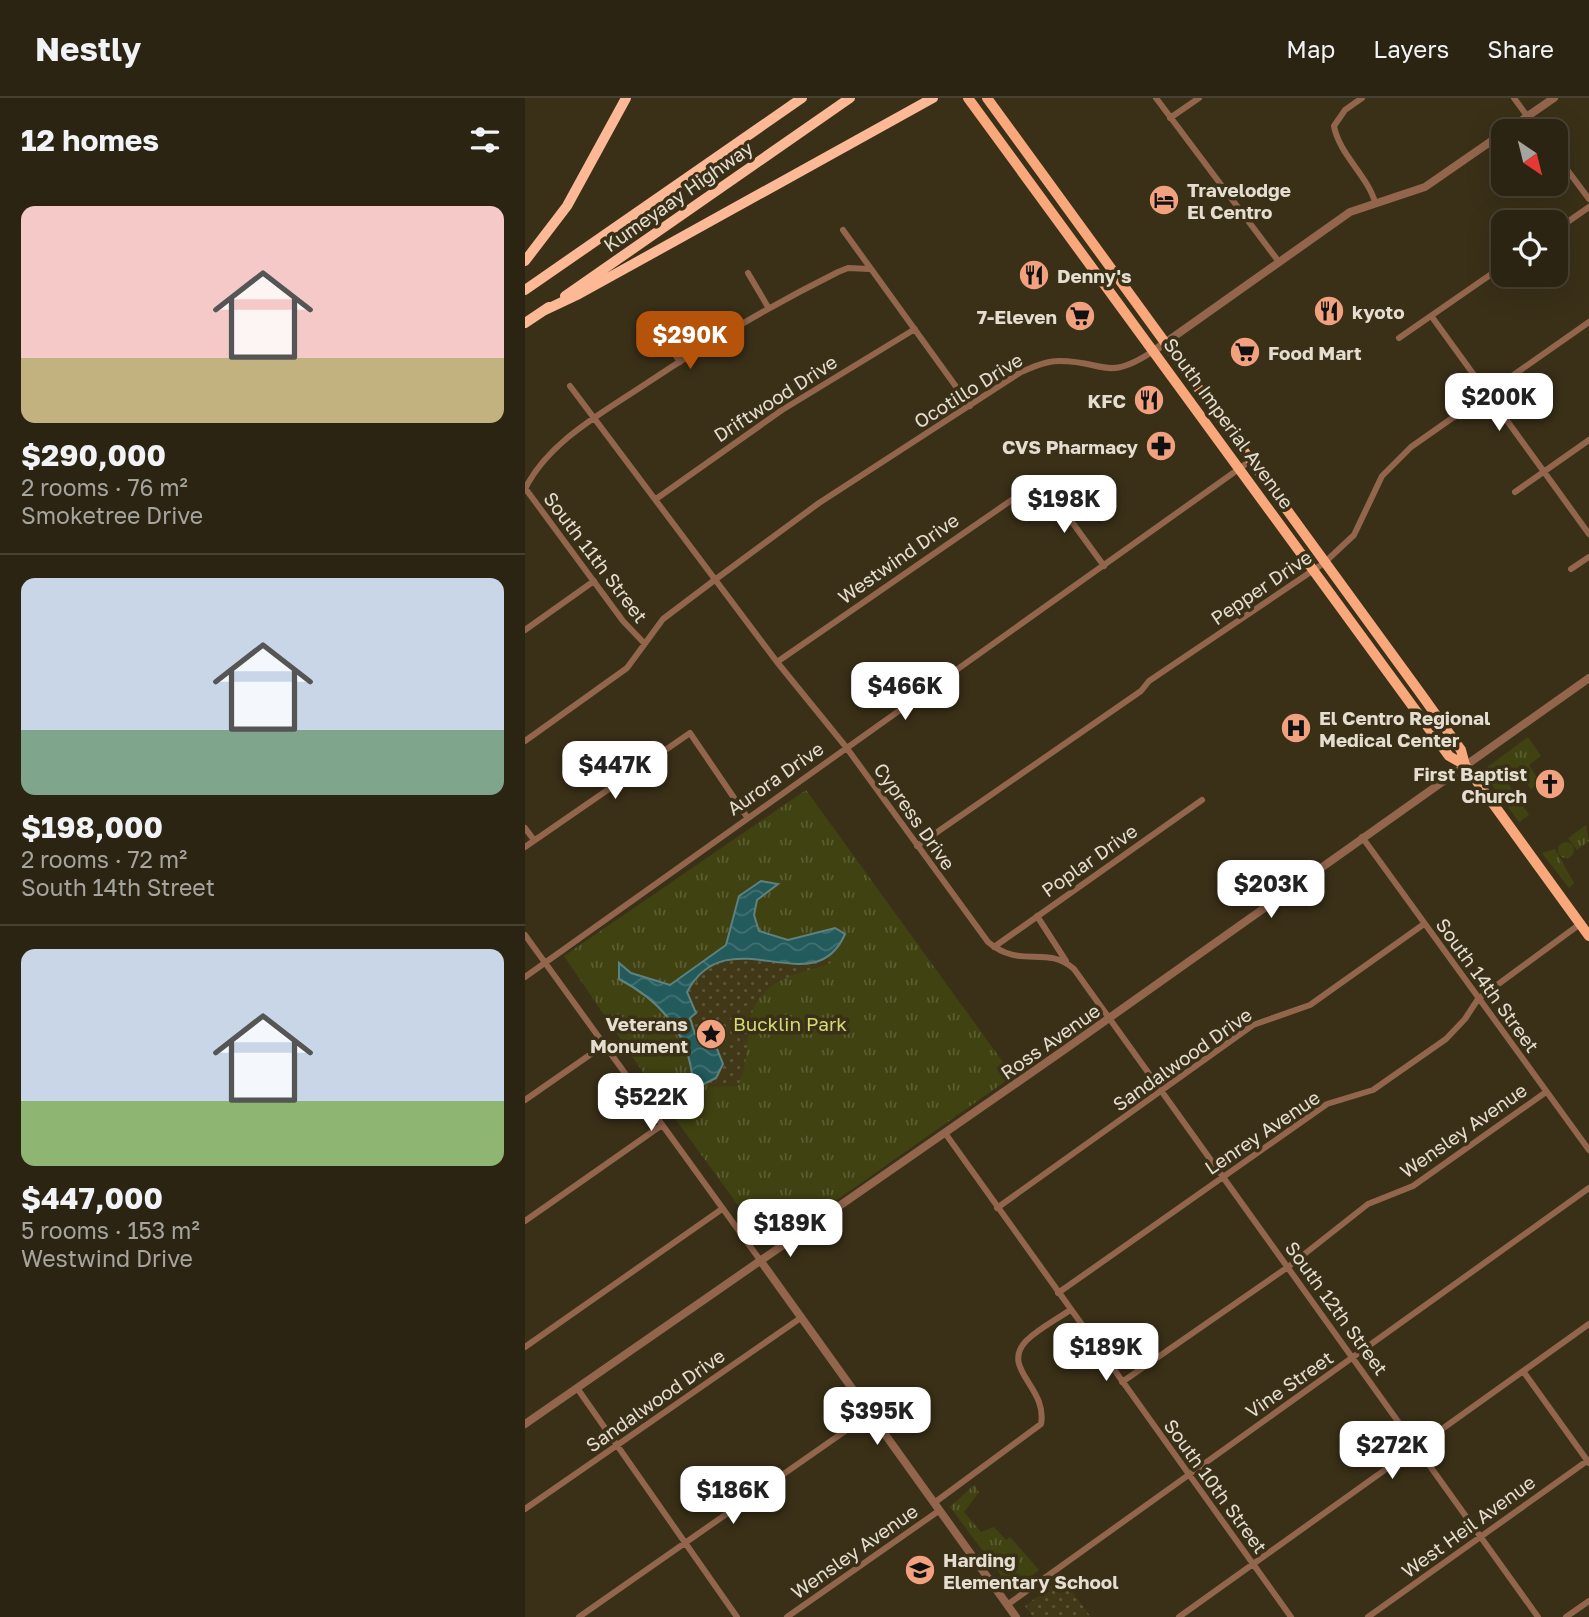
<!DOCTYPE html>
<meta charset="utf-8">
<style>
:root{--surface:#2c2412;--page:#383020;--text:#f1f3f6;--muted:#a6a49f;--line:#484132;--accent:#b45309}
body{margin:0;font-family:"Golos Text",sans-serif;background:var(--page);color:var(--text);height:100vh;display:flex;flex-direction:column;font-size:26px;white-space:nowrap}
*{box-sizing:border-box;margin:0}
p{font-size:23px;color:var(--muted)}
.icon{flex:none;width:38px;height:38px;fill:none;stroke:currentColor;stroke-width:2;stroke-linecap:round;stroke-linejoin:round}
.map{position:relative;flex:1;overflow:hidden}
.details{display:flex;flex-direction:column;background:var(--surface);width:525px}
.details>*{flex:none}
.needle{width:46px;rotate:145deg}
.controls{position:absolute;left:966px;top:21px;display:grid;gap:14px}
.controls a{display:grid;place-items:center;width:77px;height:77px;border-radius:14px;background:var(--surface);box-shadow:0 7px 28px #0002,0 0 0 2px var(--line);font-size:35px}
.price{position:absolute;translate:-50% -60px;padding:0 16px;border-radius:14px;background:#fff;color:#222;font-size:23px;line-height:46px;filter:drop-shadow(0 2px 4px #0008)}
.price::after{content:'';position:absolute;left:50%;top:42px;width:21px;height:16px;margin-left:-10px;background:inherit;clip-path:polygon(0 0,100% 0,50% 100%)}
.price.selected{background:var(--accent);color:#fff}
ul{padding:0;list-style:none}
li{display:grid;align-content:center;gap:14px;height:371px;padding:0 21px}
li+li{border-top:2px solid var(--line)}
li span{display:grid;place-items:center;height:217px;border-radius:14px;color:#555}
li>.icon{margin-inline-start:auto}
span .icon{width:126px;height:126px;fill:#fffc;stroke-width:1}
li b{font-size:30px}
h2{display:flex;justify-content:space-between;align-items:center;height:84px;padding:0 21px;font-size:30px}
header{display:flex;align-items:center;gap:42px;box-sizing:border-box;height:98px;padding:0 35px;background:var(--surface);border-bottom:2px solid var(--line)}
header strong{font-size:33px}
nav{display:flex;gap:38px;margin-inline-start:auto;font-size:24px}
main{display:flex;flex:1;min-height:0}
.map>svg:first-child{display:block}
.grass{fill:url(#grass-tufts)}
.sand{fill:url(#sand-dots)}
.water{fill:url(#water-waves);stroke:#5d827f;stroke-width:2}
.lines{fill:none;stroke-linecap:round;stroke-linejoin:round}
.minor{stroke:#93654d;stroke-width:6}
.tertiary{stroke:#93654d;stroke-width:8}
.trunk{stroke:#f9a87c;stroke-width:10}
.motorway{stroke:#fdb995;stroke-width:10}
.labels{text-anchor:middle;dominant-baseline:central;stroke-width:7;stroke-linejoin:round;paint-order:stroke}
.poi-label{font-size:19px;font-weight:bold;fill:#e5ded0;stroke:#3a3018;text-anchor:start}
.street-label{font-size:19px;fill:#e5ded0;stroke:#3a3018}
.park-label{font-size:19px;fill:#d6da73;stroke:#3a3018}
</style>
<header>
<strong>Nestly</strong>
<nav><a>Map</a><a>Layers</a><a>Share</a></nav>
</header>
<main>
<section class="details">
<h2>12 homes<svg class="icon" aria-label="filters" viewBox="0 0 24 24"><path d="M4 7h16M4 17h16"/><circle cx="9" cy="7" r="2"/><circle cx="15" cy="17" r="2"/></svg></h2>
<ul>
<li><span style="background:linear-gradient(#f6c9c9 70%,#c2b280 0)"><svg class="icon" aria-label="home" viewBox="0 0 24 24"><path d="M3 11l9-7 9 7M6 9v11h12V9"/></svg></span><div><b>$290,000</b><p>2 rooms · 76 m²</p><p>Smoketree Drive</p></div></li>
<li><span style="background:linear-gradient(#c9d6e8 70%,#7fa58c 0)"><svg class="icon" aria-label="home" viewBox="0 0 24 24"><path d="M3 11l9-7 9 7M6 9v11h12V9"/></svg></span><div><b>$198,000</b><p>2 rooms · 72 m²</p><p>South 14th Street</p></div></li>
<li><span style="background:linear-gradient(#c9d6e8 70%,#8fb573 0)"><svg class="icon" aria-label="home" viewBox="0 0 24 24"><path d="M3 11l9-7 9 7M6 9v11h12V9"/></svg></span><div><b>$447,000</b><p>5 rooms · 153 m²</p><p>Westwind Drive</p></div></li>
</ul>
</section>
<div class="map">
<svg width="1064" height="1519" viewBox="0 0 1064 1519">
<defs>
<pattern id="grass-tufts" width="24" height="20" patternUnits="userSpaceOnUse" patternTransform="scale(1.75)"><rect width="24" height="20" fill="#414211"/><path d="M3 7l-1-3M5 7V3M7 7l1-3M15 17l-1-3M17 17v-4M19 17l1-3" fill="none" stroke="#5c5d33"/></pattern>
<pattern id="sand-dots" width="8" height="8" patternUnits="userSpaceOnUse" patternTransform="scale(1.75)"><rect width="8" height="8" fill="#413818"/><path d="M2 2h.1M6 6h.1" fill="none" stroke="#5c5439" stroke-width="1.8" stroke-linecap="round"/></pattern>
<pattern id="water-waves" width="16" height="10" patternUnits="userSpaceOnUse" patternTransform="scale(1.75)"><rect width="16" height="10" fill="#235a5c"/><path d="M0 5q4-4 8 0t8 0" fill="none" stroke="#437172"/></pattern>
</defs>
<rect width="100%" height="100%" fill="#3a3018"/>
<!-- grass -->
<path class="grass" d="M 1003,639 L 1016,658 L 1004,667 L 1015,684 L 1006,691 L 994,675 L 982,684 L 1004,717 L 994,724 L 957,673 Z
M 281,692 L 488,978 L 309,1104 L 242,1147 L 143,1011 L 39,858 Z
M 1061,727 L 1064,743 L 1052,752 L 1043,740 Z
M1033 752a8 8 0 1 1 16 0a8 8 0 1 1-16 0Z
M 1030,751 L 1049,785 L 1044,790 L 1017,755 Z
M 449,1387 L 454,1394 L 439,1414 L 456,1434 L 469,1429 L 481,1442 L 485,1439 L 514,1472 L 487,1492 L 425,1409 Z"/>
<!-- sand -->
<path class="sand" d="M 209,859 L 274,867 L 303,859 L 306,865 C 264,879 228,882 223,935 C 221,957 222,967 213,988 L 182,989 L 197,970 L 192,951 L 170,936 L 162,894 L 182,872 Z
M 537,1480 L 566,1519 L 508,1519 L 500,1508 Z"/>
<!-- water -->
<path class="water" d="M 236,783 L 253,786 L 232,802 L 229,817 L 234,833 L 263,842 L 310,830 L 320,836 C 289,908 203,817 162,894 L 171,915 L 165,920 L 170,936 L 192,951 L 198,966 L 191,980 L 173,989 L 168,986 C 165,937 136,903 94,881 L 94,865 L 106,875 L 145,887 L 201,847 L 214,798 Z"/>
<g class="lines">
<!-- minor -->
<path class="minor" d="M 631,0 L 754,164
M 837,0 L 820,12 L 809,28 C 814,56 842,77 850,104
M 989,0 L 1013,33
M 645,20 L 674,0
M 1031,57 L 1064,101
M 318,132 L 445,308
M 1031,132 L 1064,109
M 223,175 L 243,209
M 907,219 L 1064,436
M 131,227 L 155,264
M 874,240 L 978,168
M 45,288 L 252,564 L 321,649 L 463,844 C 496,872 521,846 549,871 L 1013,1519
M 0,390 L 98,523 L 119,545
M 0,391 C 23,344 77,315 119,287 C 182,245 245,208 313,174 L 323,170 L 344,171
M 990,394 L 1064,342
M 131,401 L 257,312 L 390,231
M 1046,471 L 1064,459
M 0,532 L 69,483
M 252,564 L 507,388 L 522,392 L 528,398 L 579,468
M 0,643 L 102,570 L 138,521 L 191,481 L 294,405 L 496,274 C 508,269 521,263 534,263 C 582,263 580,285 630,252
M 0,730 L 9,742
M 837,739 L 1064,1052
M 392,748 L 616,593 L 624,583 L 799,465 L 829,437 L 857,378 L 886,349 L 1064,224
M 0,749 L 165,635 L 222,719
M 512,818 L 541,863
M 0,837 L 235,1162
M 469,849 L 677,702
M 0,879 L 725,363
M 0,1002 L 79,947
M 420,1035 L 766,1519
M 472,1110 L 728,927 L 785,907 L 899,826
M 0,1123 L 137,1027
M 533,1195 L 802,1006 L 848,992 L 921,941 L 940,921 L 953,901 L 1055,826
M 0,1249 L 197,1111
M 998,1273 L 1064,1365
M 597,1284 L 763,1169 L 843,1106 L 888,1088 L 1021,994
M 52,1290 L 212,1519
M 409,1405 L 516,1326 C 523,1289 475,1271 501,1243 C 513,1231 531,1222 545,1212
M 0,1411 L 277,1219
M 482,1507 L 1064,1090
M 54,1519 L 346,1315
M 262,1519 L 415,1412
M 654,1519 L 1064,1226
M 843,1519 L 1062,1363
M 1041,1519 L 1064,1503"/>
<!-- tertiary -->
<path class="tertiary" d="M 981,33 L 1029,0
M 630,252 L 825,114 L 900,89 L 978,35
M 235,1162 L 491,1519
M 0,1326 L 539,952 L 1064,580"/>
<!-- trunk -->
<path class="trunk" d="M 443,0 L 924,658 L 940,667
M 462,0 L 896,596 L 936,652 L 940,667 L 1064,838"/>
<!-- motorway -->
<path class="motorway" d="M 0,163 L 42,108 L 101,0
M 0,192 L 277,0
M 40,198 L 325,0
M 18,213 L 54,196 L 408,0
M 0,225 L 24,209"/>
</g>
<!-- icons -->
<defs>
<g id="hotel-disc" transform="scale(1.575)"><circle r="9.5" fill="#f2a17e" stroke="#3a3018"/><path d="M-6-4.5h1.5V1H6V5H4.5V3h-9V5H-6ZM-4 0a1.8 1.8 0 1 1 3.6 0ZM.5 0V-2.5h3Q6-2.5 6 0Z" fill="#111"/></g>
<g id="restaurant-disc" transform="scale(1.575)"><circle r="9.5" fill="#f2a17e" stroke="#3a3018"/><path d="M-5-6h1v4h1v-4h1v4h1v-4h1v5L-1.5 .5V6h-2V.5L-5-1ZM5-6V6H3V1.5H1.5Q1.5-4 5-6Z" fill="#111"/></g>
<g id="supermarket-disc" transform="scale(1.575)"><circle r="9.5" fill="#f2a17e" stroke="#3a3018"/><path d="M-6-5.5h2.5l.6 2H6L4.5 2H-2.5L-4.4-4H-6ZM-1.5 3.2a1.3 1.3 0 1 0 .1 0ZM3 3.2a1.3 1.3 0 1 0 .1 0Z" fill="#111"/></g>
<g id="pharmacy-disc" transform="scale(1.575)"><circle r="9.5" fill="#f2a17e" stroke="#3a3018"/><path d="M-2-6h4v4h4v4h-4v4h-4v-4h-4v-4h4Z" fill="#111"/></g>
<g id="hospital-disc" transform="scale(1.575)"><circle r="9.5" fill="#f2a17e" stroke="#3a3018"/><path d="M-5-5h3v3.5h4V-5h3V5h-3V1.5h-4V5h-3Z" fill="#111"/></g>
<g id="church-disc" transform="scale(1.575)"><circle r="9.5" fill="#f2a17e" stroke="#3a3018"/><path d="M-1.2-6h2.4v3.5h3.3v2.4h-3.3V6h-2.4V-.1h-3.3v-2.4h3.3Z" fill="#111"/></g>
<g id="sight-disc" transform="scale(1.575)"><circle r="9.5" fill="#f2a17e" stroke="#3a3018"/><path d="M0-6L1.8-2.2L6-1.7L2.9 1.2L3.7 5.4L0 3.3L-3.7 5.4L-2.9 1.2L-6-1.7L-1.8-2.2Z" fill="#111"/></g>
<g id="school-disc" transform="scale(1.575)"><circle r="9.5" fill="#f2a17e" stroke="#3a3018"/><path d="M0-5L7-2L0 1L-7-2ZM-4 1L0 2.5L4 1V4Q0 6-4 4Z" fill="#111"/></g>
</defs>
<g fill-rule="evenodd">
<use href="#hotel-disc" x="639" y="102"/>
<use href="#restaurant-disc" x="509" y="177"/>
<use href="#restaurant-disc" x="804" y="213"/>
<use href="#supermarket-disc" x="555" y="218"/>
<use href="#supermarket-disc" x="720" y="254"/>
<use href="#restaurant-disc" x="624" y="302"/>
<use href="#pharmacy-disc" x="636" y="348"/>
<use href="#hospital-disc" x="771" y="630"/>
<use href="#church-disc" x="1025" y="686"/>
<use href="#sight-disc" x="186" y="936"/>
<use href="#school-disc" x="395" y="1472"/>
</g>
<g class="labels">
<!-- poi labels -->
<g class="poi-label">
<text x="662" y="91">Travelodge<tspan x="662" dy="22">El Centro</tspan></text>
<text x="532" y="177">Denny's</text>
<text x="827" y="213">kyoto</text>
<text x="532" y="218" text-anchor="end">7-Eleven</text>
<text x="743" y="254">Food Mart</text>
<text x="601" y="302" text-anchor="end">KFC</text>
<text x="613" y="348" text-anchor="end">CVS Pharmacy</text>
<text x="794" y="619">El Centro Regional<tspan x="794" dy="22">Medical Center</tspan></text>
<text x="1002" y="675" text-anchor="end">First Baptist<tspan x="1002" dy="22">Church</tspan></text>
<text x="163" y="925" text-anchor="end">Veterans<tspan x="163" dy="22">Monument</tspan></text>
<text x="418" y="1461">Harding<tspan x="418" dy="22">Elementary School</tspan></text>
</g>
<!-- street labels -->
<g class="street-label">
<text transform="translate(153 98) rotate(-35)">Kumeyaay Highway</text>
<text transform="translate(443 292) rotate(-32)">Ocotillo Drive</text>
<text transform="translate(250 300) rotate(-33)">Driftwood Drive</text>
<text transform="translate(704 325) rotate(54)">South Imperial Avenue</text>
<text transform="translate(71 459) rotate(53)">South 11th Street</text>
<text transform="translate(373 460) rotate(-35)">Westwind Drive</text>
<text transform="translate(736 489) rotate(-34)">Pepper Drive</text>
<text transform="translate(250 680) rotate(-35)">Aurora Drive</text>
<text transform="translate(390 718) rotate(55)">Cypress Drive</text>
<text transform="translate(564 762) rotate(-35)">Poplar Drive</text>
<text transform="translate(963 887) rotate(54)">South 14th Street</text>
<text transform="translate(525 943) rotate(-35)">Ross Avenue</text>
<text transform="translate(657 961) rotate(-35)">Sandalwood Drive</text>
<text transform="translate(938 1032) rotate(-35)">Wensley Avenue</text>
<text transform="translate(737 1034) rotate(-34)">Lenrey Avenue</text>
<text transform="translate(812 1210) rotate(54)">South 12th Street</text>
<text transform="translate(764 1286) rotate(-35)">Vine Street</text>
<text transform="translate(130 1302) rotate(-35)">Sandalwood Drive</text>
<text transform="translate(691 1388) rotate(54)">South 10th Street</text>
<text transform="translate(943 1428) rotate(-36)">West Heil Avenue</text>
<text transform="translate(329 1453) rotate(-35)">Wensley Avenue</text>
</g>
<!-- park labels -->
<g class="park-label">
<text x="265" y="925">Bucklin Park</text>
</g>
</g>
</svg>
<div class="controls">
<a><svg class="needle" viewBox="-14 -14 28 28"><path d="M0-13l5 13h-10z" fill="#e53935"/><path d="M0 13l5-13h-10z" fill="#a6a49f"/></svg></a>
<a><svg class="icon" aria-label="locate" viewBox="0 0 24 24"><circle cx="12" cy="12" r="6"/><path d="M12 2v4M12 18v4M2 12h4M18 12h4"/></svg></a>
</div>
<b class="price selected" style="left:165px;top:273px">$290K</b>
<b class="price" style="left:974px;top:335px">$200K</b>
<b class="price" style="left:539px;top:437px">$198K</b>
<b class="price" style="left:380px;top:624px">$466K</b>
<b class="price" style="left:90px;top:703px">$447K</b>
<b class="price" style="left:746px;top:822px">$203K</b>
<b class="price" style="left:126px;top:1035px">$522K</b>
<b class="price" style="left:265px;top:1161px">$189K</b>
<b class="price" style="left:581px;top:1285px">$189K</b>
<b class="price" style="left:352px;top:1349px">$395K</b>
<b class="price" style="left:867px;top:1383px">$272K</b>
<b class="price" style="left:208px;top:1428px">$186K</b>
</div>
</main>
